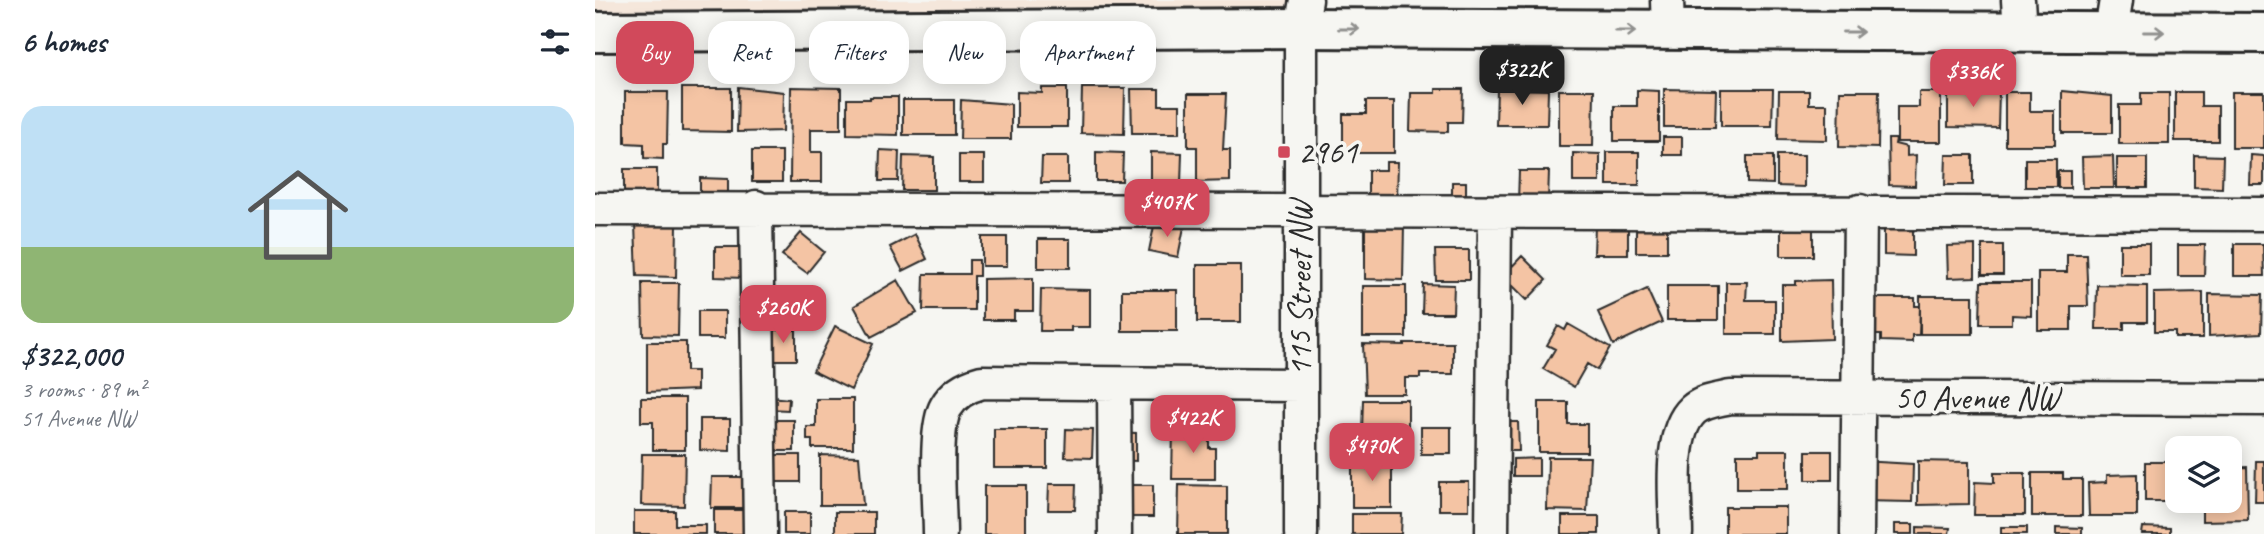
<!DOCTYPE html>
<meta charset="utf-8">
<style>
:root{--surface:#fff;--page:#f6f6f7;--text:#1f2937;--muted:#747a83;--line:#e0e1e3;--accent:#d1495b}
body{margin:0;font-family:Caveat,sans-serif;background:var(--page);color:var(--text);height:100vh;display:flex;flex-direction:column;font-size:26px;white-space:nowrap}
*{box-sizing:border-box;margin:0}
p{font-size:23px;color:var(--muted)}
.icon{flex:none;width:38px;height:38px;fill:none;stroke:currentColor;stroke-width:2;stroke-linecap:round;stroke-linejoin:round}
.map{position:relative;flex:1;overflow:hidden}
.drawer{display:flex;flex-direction:column;background:var(--surface);width:595px}
.drawer>*{flex:none}
.guide{position:absolute;left:21px;top:21px;width:665px;height:63px;display:flex;gap:14px}
.buttons{position:absolute;left:1570px;top:436px;display:grid;gap:14px}
.buttons a{display:grid;place-items:center;width:77px;height:77px;border-radius:14px;background:var(--surface);box-shadow:0 4px 18px #0003;font-size:35px}
.price{position:absolute;translate:-50% -60px;padding:0 16px;border-radius:14px;background:var(--accent);color:#fff;font-size:23px;line-height:46px;filter:drop-shadow(0 2px 4px #0008)}
.price::after{content:'';position:absolute;left:50%;top:42px;width:21px;height:16px;margin-left:-10px;background:inherit;clip-path:polygon(0 0,100% 0,50% 100%)}
.price.selected{background:#222;color:#fff}
ul{padding:0;list-style:none}
li{display:grid;align-content:center;gap:14px;height:371px;padding:0 21px}
li+li{border-top:2px solid var(--line)}
li span{display:grid;place-items:center;height:217px;border-radius:21px;color:#555}
li>.icon{margin-inline-start:auto}
span .icon{width:126px;height:126px;fill:#fffc;stroke-width:1}
li b{font-size:30px}
h2{display:flex;justify-content:space-between;align-items:center;height:84px;padding:0 21px;font-size:30px}
.chip{padding:0 24px;border-radius:21px;background:var(--surface);box-shadow:0 4px 18px #0003;font-size:24px;line-height:63px}
.chip.selected{background:var(--accent);color:#fff}
main{display:flex;flex:1;min-height:0}
.map>svg:first-child{display:block}
.built{fill:#f5e7db}
.building{fill:#f4c4a4;stroke:#2b2b2b;stroke-width:2}
.lines{fill:none;stroke-linecap:round;stroke-linejoin:round}
.minor-casing{stroke:#2b2b2b;stroke-width:37}
.major-casing{stroke:#2b2b2b;stroke-width:44}
.minor{stroke:#f6f6f2;stroke-width:32}
.major{stroke:#f6f6f2;stroke-width:38}
.oneway{stroke:#90908e}
.poi-dot{fill:#d1495b;stroke:#f6f6f2;stroke-width:2.5}
.labels{text-anchor:middle;dominant-baseline:central;stroke-width:7;stroke-linejoin:round;paint-order:stroke}
.poi-label{font-size:33px;fill:#2b2b2b;stroke:#f6f6f2;text-anchor:start}
.street-label{font-size:33px;fill:#2b2b2b;stroke:#f6f6f2}
</style>
<main>
<section class="drawer">
<h2>6 homes<svg class="icon" aria-label="filters" viewBox="0 0 24 24"><path d="M4 7h16M4 17h16"/><circle cx="9" cy="7" r="2"/><circle cx="15" cy="17" r="2"/></svg></h2>
<ul>
<li><span style="background:linear-gradient(#bfe0f5 65%,#8fb573 0)"><svg class="icon" aria-label="home" viewBox="0 0 24 24"><path d="M3 11l9-7 9 7M6 9v11h12V9"/></svg></span><div><b>$322,000</b><p>3 rooms · 89 m²</p><p>51 Avenue NW</p></div></li>
</ul>
</section>
<div class="map">
<svg width="1669" height="534" viewBox="0 0 1669 534">
<rect width="100%" height="100%" fill="#f6f6f2"/>
<filter id="ink" filterUnits="userSpaceOnUse"><feTurbulence type="fractalNoise" baseFrequency=".0143" numOctaves="2"/><feDisplacementMap in="SourceGraphic" scale="14" xChannelSelector="R" yChannelSelector="G"/><feConvolveMatrix kernelMatrix="1 2 1 2 8 2 1 2 1" color-interpolation-filters="sRGB"/></filter>
<g filter="url(#ink)">
<!-- built -->
<path class="built" d="M 0,0 L 711,0 L 710,8 L 0,11 Z"/>
<!-- building -->
<path class="building" d="M 143,87 L 189,92 L 188,131 L 142,132 Z
M 196,87 L 246,88 L 246,129 L 216,129 L 216,152 L 227,152 L 227,182 L 195,182 Z
M 87,88 L 136,88 L 136,132 L 87,131 Z
M 447,88 L 472,88 L 472,127 L 422,127 L 422,92 L 447,93 Z
M 487,88 L 530,88 L 529,134 L 486,133 Z
M 536,89 L 564,89 L 564,105 L 585,105 L 585,133 L 537,133 Z
M 841,89 L 868,89 L 867,122 L 853,122 L 853,132 L 815,131 L 816,93 L 841,93 Z
M 902,89 L 953,90 L 952,125 L 901,125 Z
M 1069,89 L 1121,90 L 1120,127 L 1069,127 Z
M 1126,89 L 1178,89 L 1177,126 L 1126,126 Z
M 964,90 L 999,90 L 998,146 L 964,146 Z
M 1042,90 L 1064,91 L 1064,141 L 1019,141 L 1019,106 L 1042,106 Z
M 1353,90 L 1404,90 L 1403,128 L 1353,127 Z
M 1184,91 L 1214,91 L 1214,104 L 1232,104 L 1232,140 L 1183,139 Z
M 1245,91 L 1284,91 L 1283,148 L 1244,147 Z
M 1467,91 L 1517,96 L 1517,133 L 1467,133 Z
M 30,92 L 73,92 L 72,144 L 68,144 L 68,159 L 49,158 L 49,144 L 30,143 Z
M 1324,92 L 1346,92 L 1346,142 L 1302,142 L 1302,107 L 1324,107 Z
M 1410,92 L 1435,92 L 1435,111 L 1460,111 L 1460,145 L 1410,145 Z
M 1580,92 L 1606,92 L 1606,106 L 1623,106 L 1623,141 L 1580,141 Z
M 1637,92 L 1669,92 L 1669,148 L 1637,148 Z
M 1546,93 L 1574,93 L 1574,144 L 1524,144 L 1524,105 L 1546,105 Z
M 593,94 L 631,94 L 628,150 L 635,150 L 635,181 L 602,182 L 602,147 L 593,147 Z
M 275,97 L 303,97 L 303,135 L 252,134 L 252,99 L 275,99 Z
M 308,100 L 359,100 L 359,135 L 308,135 Z
M 366,100 L 416,104 L 416,139 L 365,139 Z
M 771,101 L 799,101 L 799,153 L 748,153 L 748,114 L 771,114 Z
M 1068,137 L 1087,137 L 1087,155 L 1068,155 Z
M 1293,139 L 1301,139 L 1300,144 L 1312,147 L 1312,156 L 1321,155 L 1320,186 L 1294,185 Z
M 285,150 L 304,151 L 303,181 L 284,181 Z
M 157,151 L 187,151 L 187,182 L 157,182 Z
M 501,152 L 528,153 L 527,181 L 501,181 Z
M 556,152 L 587,153 L 586,184 L 556,184 Z
M 1012,152 L 1044,152 L 1044,185 L 1012,185 Z
M 978,153 L 1005,154 L 1005,182 L 978,182 Z
M 364,155 L 389,155 L 389,182 L 364,182 Z
M 1182,155 L 1209,155 L 1209,187 L 1182,186 Z
M 1351,155 L 1378,155 L 1378,185 L 1350,185 Z
M 1599,155 L 1628,156 L 1627,188 L 1599,187 Z
M 1656,155 L 1669,156 L 1669,185 L 1655,185 Z
M 308,156 L 339,157 L 339,190 L 307,190 Z
M 1152,156 L 1178,156 L 1178,184 L 1152,183 Z
M 1518,156 L 1519,188 L 1488,188 L 1487,157 Z
M 447,157 L 473,157 L 473,183 L 446,183 Z
M 1522,158 L 1552,158 L 1552,188 L 1522,188 Z
M 1430,159 L 1461,159 L 1461,187 L 1430,187 Z
M 791,162 L 803,162 L 802,201 L 773,200 L 773,170 L 791,170 Z
M 29,169 L 62,169 L 62,198 L 29,198 Z
M 924,171 L 954,171 L 953,202 L 923,202 Z
M 1463,171 L 1475,171 L 1475,188 L 1463,188 Z
M 105,178 L 133,179 L 133,197 L 105,197 Z
M 857,182 L 871,182 L 871,197 L 857,197 Z
M 560,221 L 589,227 L 583,257 L 554,251 Z
M 40,224 L 82,225 L 81,277 L 42,276 Z
M 770,225 L 809,225 L 808,280 L 770,279 Z
M 1000,225 L 1033,225 L 1033,254 L 999,254 Z
M 1041,225 L 1072,225 L 1072,252 L 1041,252 Z
M 1186,225 L 1218,225 L 1218,256 L 1186,256 Z
M 1289,227 L 1318,227 L 1318,256 L 1289,255 Z
M 206,233 L 229,252 L 212,273 L 187,255 Z
M 320,234 L 332,259 L 308,271 L 295,247 Z
M 387,237 L 412,237 L 412,266 L 387,266 Z
M 443,239 L 475,239 L 475,268 L 443,268 Z
M 1525,244 L 1554,244 L 1554,275 L 1525,275 Z
M 1639,244 L 1668,244 L 1669,276 L 1639,276 Z
M 1380,245 L 1380,277 L 1353,278 L 1352,246 Z
M 1387,245 L 1408,245 L 1408,275 L 1387,275 Z
M 1583,245 L 1610,245 L 1609,276 L 1583,276 Z
M 120,247 L 149,247 L 149,278 L 120,277 Z
M 840,250 L 874,250 L 874,280 L 841,280 Z
M 1472,254 L 1491,254 L 1493,306 L 1476,306 L 1476,330 L 1443,330 L 1443,272 L 1472,272 Z
M 927,256 L 951,280 L 932,300 L 908,276 Z
M 374,260 L 384,260 L 384,276 L 379,276 L 379,310 L 328,310 L 329,274 L 374,274 Z
M 602,265 L 646,265 L 646,322 L 602,322 Z
M 438,278 L 438,311 L 419,311 L 419,320 L 388,320 L 388,279 Z
M 303,280 L 322,313 L 276,337 L 259,306 Z
M 1236,280 L 1237,339 L 1187,341 L 1187,285 L 1201,285 L 1201,281 Z
M 1131,282 L 1152,282 L 1151,300 L 1180,300 L 1180,334 L 1131,334 Z
M 1386,282 L 1436,282 L 1436,316 L 1417,315 L 1417,324 L 1385,324 Z
M 47,283 L 84,283 L 83,336 L 48,335 Z
M 828,284 L 859,285 L 858,313 L 827,313 Z
M 1502,285 L 1552,286 L 1552,322 L 1529,322 L 1529,329 L 1501,329 Z
M 768,286 L 811,286 L 811,337 L 768,337 Z
M 1072,286 L 1123,286 L 1123,320 L 1072,320 Z
M 446,289 L 495,290 L 495,327 L 476,327 L 476,331 L 445,331 Z
M 1052,289 L 1067,322 L 1018,345 L 1003,312 Z
M 527,290 L 582,290 L 582,331 L 527,331 Z
M 1608,292 L 1608,338 L 1580,338 L 1580,332 L 1559,332 L 1559,293 Z
M 1614,294 L 1667,295 L 1666,333 L 1614,336 Z
M 1325,296 L 1378,296 L 1378,334 L 1325,334 Z
M 1267,298 L 1320,298 L 1320,306 L 1325,306 L 1324,335 L 1317,335 L 1317,342 L 1286,341 L 1286,335 L 1266,335 Z
M 103,311 L 130,311 L 130,338 L 103,338 Z
M 973,324 L 1015,348 L 1002,370 L 992,364 L 979,387 L 948,369 L 960,349 L 952,345 L 963,326 L 970,330 Z
M 240,326 L 278,344 L 256,390 L 218,371 Z
M 175,330 L 201,330 L 201,360 L 175,360 Z
M 52,342 L 91,342 L 91,371 L 102,371 L 102,390 L 52,392 Z
M 809,343 L 858,343 L 858,374 L 825,374 L 825,378 L 810,378 L 810,394 L 770,394 L 768,344 L 809,345 Z
M 174,397 L 194,399 L 193,410 L 173,409 Z
M 46,398 L 90,398 L 90,450 L 58,450 L 58,422 L 46,422 Z
M 221,399 L 258,399 L 258,448 L 217,448 L 217,440 L 212,440 L 212,427 L 221,427 Z
M 768,400 L 813,400 L 813,453 L 776,452 L 777,431 L 767,431 Z
M 944,402 L 973,402 L 973,424 L 992,424 L 992,452 L 944,452 Z
M 105,419 L 135,419 L 135,451 L 105,450 Z
M 174,420 L 199,420 L 199,451 L 175,451 Z
M 898,422 L 923,422 L 924,451 L 899,451 Z
M 826,427 L 856,427 L 856,454 L 826,454 Z
M 399,429 L 452,429 L 452,468 L 399,468 Z
M 471,429 L 498,430 L 497,458 L 470,457 Z
M 578,429 L 614,429 L 614,448 L 620,448 L 620,479 L 577,479 Z
M 521,432 L 541,433 L 541,461 L 521,460 Z
M 1164,450 L 1193,450 L 1193,489 L 1142,489 L 1142,454 L 1164,454 Z
M 1211,451 L 1237,451 L 1237,480 L 1211,480 Z
M 47,454 L 90,454 L 89,506 L 46,505 Z
M 180,455 L 205,455 L 205,482 L 180,482 Z
M 225,455 L 264,456 L 268,505 L 225,505 Z
M 953,457 L 995,457 L 992,511 L 952,510 Z
M 757,458 L 797,458 L 797,508 L 757,508 Z
M 944,458 L 944,476 L 918,476 L 918,459 Z
M 1266,461 L 1318,464 L 1317,502 L 1266,501 Z
M 1323,461 L 1374,462 L 1374,504 L 1323,505 Z
M 1661,461 L 1669,461 L 1669,502 L 1660,502 Z
M 1550,462 L 1582,462 L 1582,500 L 1601,501 L 1550,501 Z
M 1652,467 L 1653,520 L 1607,521 L 1607,500 L 1634,500 L 1634,468 Z
M 1399,473 L 1430,473 L 1430,515 L 1379,515 L 1380,482 L 1399,483 Z
M 1437,473 L 1468,473 L 1468,479 L 1487,479 L 1487,516 L 1437,516 Z
M 1542,474 L 1542,516 L 1494,516 L 1493,483 L 1512,482 L 1512,475 Z
M 117,477 L 150,477 L 150,508 L 116,508 Z
M 844,482 L 874,482 L 874,510 L 844,510 Z
M 454,484 L 481,484 L 480,510 L 453,510 Z
M 528,485 L 558,485 L 558,517 L 527,517 Z
M 584,485 L 632,486 L 632,534 L 583,534 Z
M 389,486 L 431,486 L 431,534 L 389,534 Z
M 1130,507 L 1191,507 L 1191,534 L 1130,534 Z
M 119,510 L 151,510 L 151,534 L 119,534 Z
M 39,511 L 80,511 L 80,525 L 111,525 L 111,534 L 39,534 Z
M 189,512 L 215,512 L 215,534 L 189,534 Z
M 240,512 L 279,512 L 279,534 L 240,534 Z
M 757,514 L 807,514 L 806,534 L 757,534 Z
M 967,516 L 1004,516 L 1004,534 L 967,534 Z
M 1300,524 L 1318,524 L 1318,534 L 1300,534 Z
M 1322,527 L 1355,528 L 1354,534 L 1322,534 Z
M 1406,527 L 1432,527 L 1432,534 L 1406,534 Z
M 1461,527 L 1487,528 L 1487,534 L 1461,534 Z
M 1548,527 L 1575,528 L 1575,534 L 1547,534 Z"/>
<g class="lines">
<!-- minor casing -->
<g class="minor-casing">
<path id="minor" d="M 1072,0 L 1073,31
M 1423,0 L 1425,32
M 1516,32 L 1521,0
M 161,207 L 165,534
M 0,209 L 1669,214
M 519,385 L 520,534
M 345,534 C 345,505 338,429 351,407 C 359,393 372,386 387,382 L 706,385
M 706,534 L 706,28 L 711,0
M 897,534 L 900,214
M 1081,534 C 1081,501 1072,434 1098,410 C 1108,401 1123,400 1135,397 L 1669,399
M 1262,534 L 1265,211"/>
</g>
<!-- major casing -->
<g class="major-casing">
<path id="major" d="M 0,32 L 706,28 L 1669,33"/>
</g>
<!-- minor -->
<use href="#minor" class="minor"/>
<!-- major -->
<use href="#major" class="major"/>
</g>
<!-- one-way arrows -->
<defs><path id="oneway-shaft" d="M-6 0H5M1.5-3L5.5 0L1.5 3" fill="none" stroke-width="1.6" stroke-linecap="round" stroke-linejoin="round" transform="scale(1.75)"/></defs>
<g class="oneway">
<use href="#oneway-shaft" transform="translate(754 29)"/>
<use href="#oneway-shaft" transform="translate(1031 31)"/>
<use href="#oneway-shaft" transform="translate(1258 32)"/>
<use href="#oneway-shaft" transform="translate(1559 32)"/>
</g>
</g>
<!-- markers -->
<rect class="poi-dot" x="682" y="145" width="14" height="14" rx="3.5"/>
<g class="labels">
<!-- poi labels -->
<g class="poi-label">
<text x="703" y="152">2961</text>
</g>
<!-- street labels -->
<g class="street-label">
<text transform="translate(705 288) rotate(-90)">115 Street NW</text>
<text x="1382" y="398">50 Avenue NW</text>
</g>
</g>
</svg>
<div class="buttons">
<a><svg class="icon" aria-label="layers" viewBox="0 0 24 24"><path d="M12 4l9 5-9 5-9-5zM3 14l9 5 9-5"/></svg></a>
</div>
<b class="price selected" style="left:927px;top:107px">$322K</b>
<b class="price" style="left:1378px;top:109px">$336K</b>
<b class="price" style="left:572px;top:239px">$407K</b>
<b class="price" style="left:188px;top:345px">$260K</b>
<b class="price" style="left:598px;top:455px">$422K</b>
<b class="price" style="left:777px;top:483px">$470K</b>
<div class="guide">
<a class="chip selected">Buy</a>
<a class="chip">Rent</a>
<a class="chip">Filters</a>
<a class="chip">New</a>
<a class="chip">Apartment</a>
</div>
</div>
</main>
